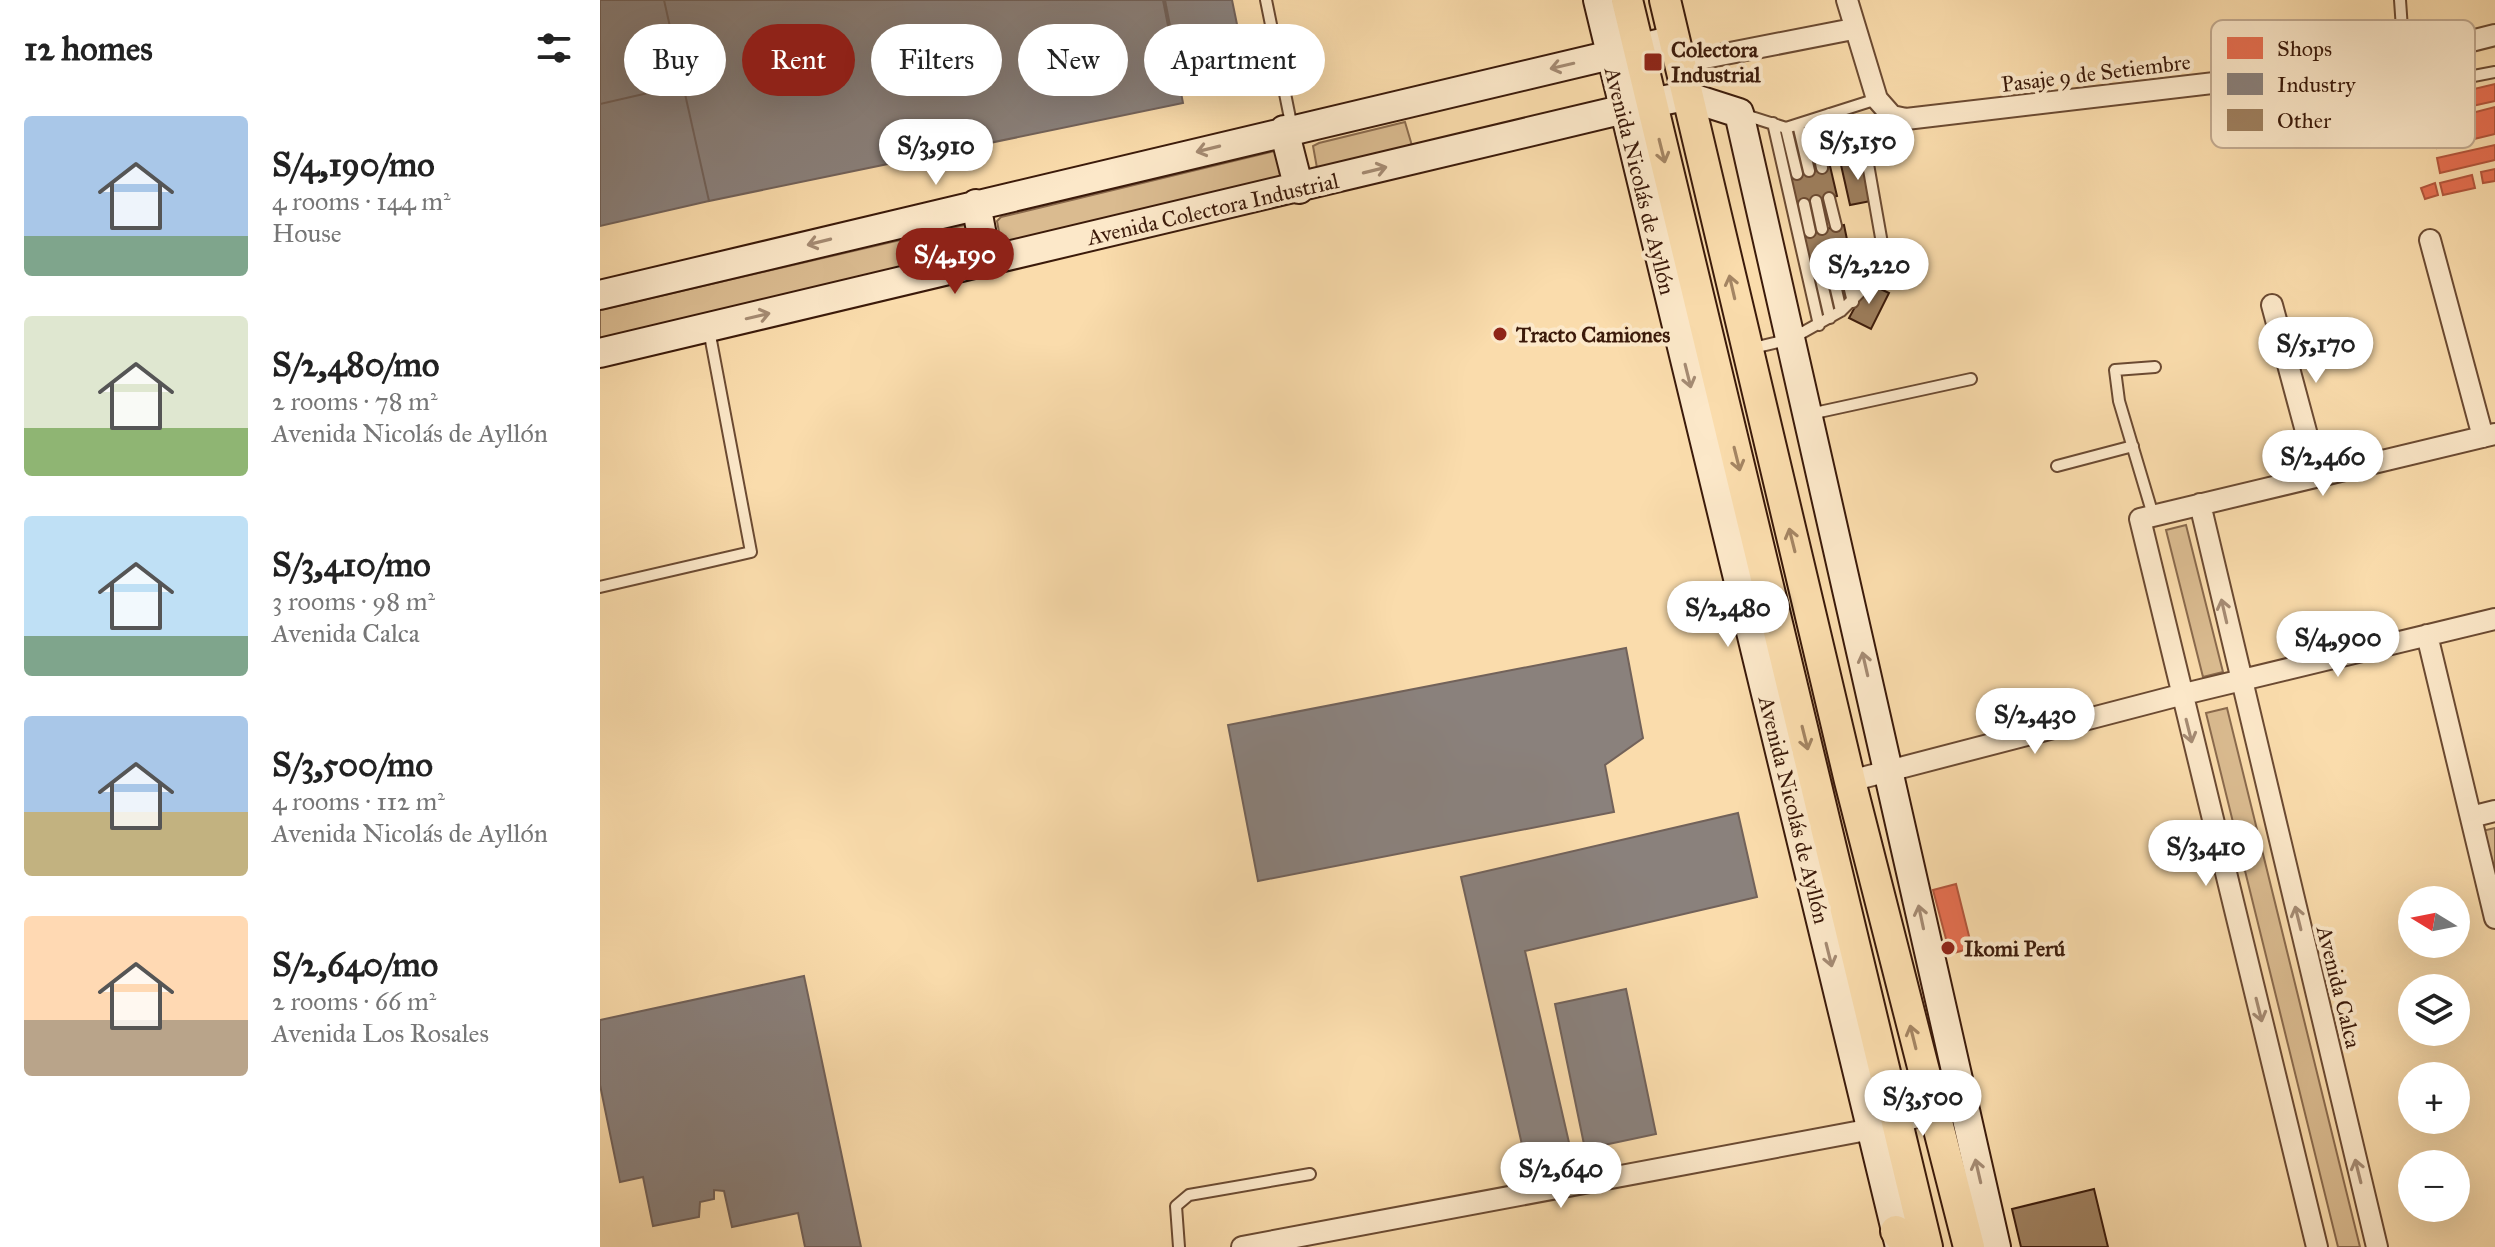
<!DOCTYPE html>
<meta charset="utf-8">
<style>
:root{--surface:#fff;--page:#f2f2f2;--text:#222;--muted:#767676;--accent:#8f2418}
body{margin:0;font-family:"IM FELL Great Primer",serif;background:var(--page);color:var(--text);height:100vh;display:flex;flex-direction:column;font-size:30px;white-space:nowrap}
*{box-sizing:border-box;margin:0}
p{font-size:26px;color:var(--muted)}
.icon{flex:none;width:44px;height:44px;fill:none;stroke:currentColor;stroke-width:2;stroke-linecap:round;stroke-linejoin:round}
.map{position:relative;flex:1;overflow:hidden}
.panel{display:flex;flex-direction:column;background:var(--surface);width:600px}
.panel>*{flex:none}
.banner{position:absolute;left:24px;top:24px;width:760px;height:72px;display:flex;gap:16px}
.needle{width:52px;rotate:280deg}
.controls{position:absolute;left:1798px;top:886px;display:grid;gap:16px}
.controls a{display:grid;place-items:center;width:72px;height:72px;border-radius:50%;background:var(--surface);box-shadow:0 8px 32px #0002;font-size:40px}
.price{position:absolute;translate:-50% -68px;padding:0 18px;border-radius:28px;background:#fff;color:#222;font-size:26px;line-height:52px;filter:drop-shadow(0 2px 4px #0008)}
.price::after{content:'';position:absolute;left:50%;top:48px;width:24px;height:18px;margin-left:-12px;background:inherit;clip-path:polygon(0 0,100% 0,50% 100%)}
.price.on{background:var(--accent);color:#fff}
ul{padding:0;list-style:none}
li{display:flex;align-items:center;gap:24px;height:200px;padding:0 24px}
li span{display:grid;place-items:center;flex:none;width:224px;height:160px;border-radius:8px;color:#555}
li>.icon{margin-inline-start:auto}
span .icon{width:96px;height:96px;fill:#fffc;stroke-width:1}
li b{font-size:34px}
h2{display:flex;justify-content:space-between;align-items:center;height:96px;padding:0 24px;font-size:34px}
.chip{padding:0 28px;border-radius:36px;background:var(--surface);box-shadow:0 8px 32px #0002;font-size:28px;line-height:72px}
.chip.on{background:var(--accent);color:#fff}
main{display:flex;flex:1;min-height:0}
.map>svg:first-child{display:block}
.green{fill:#dabb90;stroke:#8a6a4d;stroke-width:2}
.shops{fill:#e76f51;stroke:#b3563c;stroke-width:2}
.industry{fill:#8a817c;stroke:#72625a;stroke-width:2}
.building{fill:#9e7f5e;stroke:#3b1a0a;stroke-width:2}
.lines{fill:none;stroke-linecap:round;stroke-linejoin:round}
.lane-casing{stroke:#6b4a32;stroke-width:14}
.street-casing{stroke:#6b4a32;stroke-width:24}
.secondary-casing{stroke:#3b1a0a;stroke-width:32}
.primary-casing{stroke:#3b1a0a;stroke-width:34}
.lane{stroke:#fce8c9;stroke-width:10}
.street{stroke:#fce8c9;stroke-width:20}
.secondary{stroke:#fce8c9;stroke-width:28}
.primary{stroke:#fadcac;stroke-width:30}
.oneway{stroke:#a58b73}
.oneway2{stroke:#a48563}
.poi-dot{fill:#8f2418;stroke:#fce8c9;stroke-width:3}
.labels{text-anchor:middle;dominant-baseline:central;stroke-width:8;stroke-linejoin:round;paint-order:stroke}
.poi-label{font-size:22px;font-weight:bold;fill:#3b1a0a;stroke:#fce8c9;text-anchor:start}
.street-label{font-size:22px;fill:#3b1a0a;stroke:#fce8c9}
.key{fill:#fce8c9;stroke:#c2aa90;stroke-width:2}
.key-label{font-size:22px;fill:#3b1a0a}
</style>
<main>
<section class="panel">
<h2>12 homes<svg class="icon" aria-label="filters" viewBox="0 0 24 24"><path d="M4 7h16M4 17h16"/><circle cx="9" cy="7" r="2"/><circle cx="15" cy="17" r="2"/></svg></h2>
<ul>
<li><span style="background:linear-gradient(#a9c7e8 75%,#7fa58c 0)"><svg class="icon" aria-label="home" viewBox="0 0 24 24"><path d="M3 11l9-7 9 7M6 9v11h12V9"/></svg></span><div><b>S/4,190/mo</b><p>4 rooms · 144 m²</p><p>House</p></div></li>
<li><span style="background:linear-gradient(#dfe7d0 70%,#8fb573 0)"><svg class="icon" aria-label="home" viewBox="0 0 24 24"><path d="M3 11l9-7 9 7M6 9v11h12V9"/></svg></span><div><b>S/2,480/mo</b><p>2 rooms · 78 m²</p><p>Avenida Nicolás de Ayllón</p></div></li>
<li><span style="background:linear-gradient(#bfe0f5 75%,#7fa58c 0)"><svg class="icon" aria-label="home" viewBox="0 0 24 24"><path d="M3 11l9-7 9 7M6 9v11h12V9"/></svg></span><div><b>S/3,410/mo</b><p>3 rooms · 98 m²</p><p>Avenida Calca</p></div></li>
<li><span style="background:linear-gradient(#a9c7e8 60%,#c2b280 0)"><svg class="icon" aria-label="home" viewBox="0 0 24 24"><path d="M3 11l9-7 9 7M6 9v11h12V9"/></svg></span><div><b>S/3,500/mo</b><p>4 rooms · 112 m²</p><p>Avenida Nicolás de Ayllón</p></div></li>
<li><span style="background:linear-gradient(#ffd9b3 65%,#b9a48a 0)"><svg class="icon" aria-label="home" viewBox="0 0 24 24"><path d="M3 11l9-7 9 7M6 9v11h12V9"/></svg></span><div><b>S/2,640/mo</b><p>2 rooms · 66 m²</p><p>Avenida Los Rosales</p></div></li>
</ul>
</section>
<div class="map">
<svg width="1895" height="1247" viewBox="0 0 1895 1247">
<rect width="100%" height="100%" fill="#fadcac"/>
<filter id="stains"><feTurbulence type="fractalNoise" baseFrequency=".0025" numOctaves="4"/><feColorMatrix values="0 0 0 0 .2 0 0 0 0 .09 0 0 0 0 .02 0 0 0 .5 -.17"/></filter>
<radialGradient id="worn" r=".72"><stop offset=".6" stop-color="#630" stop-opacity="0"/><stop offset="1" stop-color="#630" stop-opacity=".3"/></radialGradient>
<!-- green -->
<path class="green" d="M 805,122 L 813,149 L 722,170 L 717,168 L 713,146 L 719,143 Z
M 679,150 L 690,177 L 407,245 L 401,243 L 397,221 L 401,217 Z
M 369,224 L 382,248 L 0,341 L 0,310 Z
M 1586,525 L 1623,672 L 1603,677 L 1566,530 Z
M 1627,708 L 1760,1247 L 1738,1247 L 1606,713 Z
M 1895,828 L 1895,888 L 1882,831 Z"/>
<!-- shops -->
<path class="shops" d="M 1895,84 L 1895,101 L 1841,113 L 1802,96 L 1829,88 L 1849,95 Z
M 1895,107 L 1895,134 L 1837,148 L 1831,124 L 1861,117 L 1862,124 L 1870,122 L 1868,114 Z
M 1895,145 L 1895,160 L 1840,173 L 1837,158 Z
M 1895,169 L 1895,181 L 1883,183 L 1881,172 Z
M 1872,175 L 1875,188 L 1843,195 L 1840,183 Z
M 1835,183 L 1838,195 L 1825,199 L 1821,188 Z
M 1356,884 L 1372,948 L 1350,954 L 1333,890 Z"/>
<!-- industry -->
<path class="industry" d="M 0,0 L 64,0 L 83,85 L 0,104 Z
M 64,0 L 563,0 L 583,103 L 109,201 Z
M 565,0 L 632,0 L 646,68 L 581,82 Z
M 83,85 L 109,201 L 0,226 L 0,104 Z
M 1026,648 L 1043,738 L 1005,765 L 1014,812 L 658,881 L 628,725 Z
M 1138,813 L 1157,897 L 925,951 L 973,1160 L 928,1171 L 861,877 Z
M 204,976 L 261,1247 L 205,1247 L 198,1213 L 132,1227 L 124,1191 L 114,1190 L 114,1199 L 100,1202 L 99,1217 L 53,1226 L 43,1177 L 20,1182 L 0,1085 L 0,1020 Z
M 1026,989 L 1056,1134 L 985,1149 L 955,1004 Z"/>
<!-- building -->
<path class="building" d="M 1267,160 L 1276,200 L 1250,205 L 1241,165 Z
M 1230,166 L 1237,196 L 1192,207 L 1185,177 Z
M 1244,225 L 1250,254 L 1205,264 L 1198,235 Z
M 1268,283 L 1289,293 L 1271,329 L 1249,318 Z
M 1494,1189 L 1508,1247 L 1421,1247 L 1412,1209 Z"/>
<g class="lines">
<!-- lane casing -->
<g class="lane-casing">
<path id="lane" d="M 666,0 L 692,128
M 1800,0 L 1804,58
M 1814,57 L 1858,79 L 1895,72
M 1142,114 L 1186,128 L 1197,174
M 1212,120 L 1222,168
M 1173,123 L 1219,325
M 1198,124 L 1209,171
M 1186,128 L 1277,99
M 1229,198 L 1236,226
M 1216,201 L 1222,229
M 1204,204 L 1210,232
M 1242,256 L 1253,302
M 1229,259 L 1241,311
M 1217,262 L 1230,318
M 1149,349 L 1191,339 L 1241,311 L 1259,293 L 1283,249 L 1265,147 L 1229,114
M 1210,414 L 1371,379
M 1457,466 L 1533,446
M 1553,515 L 1519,401 L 1515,370 L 1555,367
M 0,587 L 151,552 L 109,330
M 579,1247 L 576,1206 L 589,1195 L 710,1174"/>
</g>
<!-- street casing -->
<g class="street-casing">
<path id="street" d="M 1247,0 L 1277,99 L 1292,116 L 1306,119 L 1784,63 L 1895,35
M 1079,63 L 1253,29
M 1830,240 L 1883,437
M 1672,305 L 1718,476
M 1600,504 L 1777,1247
M 1827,635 L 1895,918
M 1250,781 L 1580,695 L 1895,619
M 1871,817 L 1895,811
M 642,1247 L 1272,1129 L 1347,1109
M 1717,1247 L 1540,519 L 1895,434"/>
</g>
<!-- secondary casing -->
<g class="secondary-casing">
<path id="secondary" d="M 998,0 L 1300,1247
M 684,130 L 699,189
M 376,204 L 387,262
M 0,295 L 1074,40
M 0,353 L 1050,103 L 1086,96 L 1139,113 L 1396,1247"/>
</g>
<!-- primary casing -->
<g class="primary-casing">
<path id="primary" d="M 1027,0 L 1327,1247
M 1065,0 L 1250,781 L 1369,1247
M 1296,1231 L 1308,1247"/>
</g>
<!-- lane -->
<use href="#lane" class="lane"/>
<!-- street -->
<use href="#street" class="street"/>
<!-- secondary -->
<use href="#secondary" class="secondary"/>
<!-- primary -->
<use href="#primary" class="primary"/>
</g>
<!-- one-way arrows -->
<defs><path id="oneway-shaft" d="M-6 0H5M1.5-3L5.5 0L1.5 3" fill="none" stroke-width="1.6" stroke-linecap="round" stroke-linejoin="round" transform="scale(2)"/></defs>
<g class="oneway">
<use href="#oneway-shaft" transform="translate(962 66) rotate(167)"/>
<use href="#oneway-shaft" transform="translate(608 149) rotate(166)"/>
<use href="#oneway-shaft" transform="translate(775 170) rotate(-14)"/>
<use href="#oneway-shaft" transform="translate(219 242) rotate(166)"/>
<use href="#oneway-shaft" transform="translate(158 316) rotate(-13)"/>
<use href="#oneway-shaft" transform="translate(1088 376) rotate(76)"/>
<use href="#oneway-shaft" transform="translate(1624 611) rotate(-103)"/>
<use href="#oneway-shaft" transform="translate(1265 664) rotate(-103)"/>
<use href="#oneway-shaft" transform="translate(1589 731) rotate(76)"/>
<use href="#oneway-shaft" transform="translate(1321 917) rotate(-102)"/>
<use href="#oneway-shaft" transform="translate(1698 918) rotate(-104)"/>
<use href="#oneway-shaft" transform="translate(1229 955) rotate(76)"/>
<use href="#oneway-shaft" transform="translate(1659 1010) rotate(76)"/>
<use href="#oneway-shaft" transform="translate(1378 1171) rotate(-103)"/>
<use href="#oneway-shaft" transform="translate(1758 1171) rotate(-104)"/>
</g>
<g class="oneway2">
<use href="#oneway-shaft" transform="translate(1062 151) rotate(76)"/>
<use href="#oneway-shaft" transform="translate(1132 287) rotate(-103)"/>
<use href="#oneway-shaft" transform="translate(1137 459) rotate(76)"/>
<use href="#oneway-shaft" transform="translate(1192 540) rotate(-104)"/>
<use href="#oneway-shaft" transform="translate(1205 738) rotate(76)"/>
<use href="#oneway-shaft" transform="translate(1313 1037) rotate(-104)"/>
</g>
<!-- markers -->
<g class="poi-dot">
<rect x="1043" y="52" width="20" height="20" rx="4"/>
<circle cx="900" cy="334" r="8"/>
<circle cx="1348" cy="948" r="8"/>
</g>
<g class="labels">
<!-- poi labels -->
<g class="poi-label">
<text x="1071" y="49">Colectora<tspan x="1071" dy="25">Industrial</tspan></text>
<text x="916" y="334">Tracto Camiones</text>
<text x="1364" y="948">Ikomi Perú</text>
</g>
<!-- street labels -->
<g class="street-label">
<text transform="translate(1496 73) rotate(-7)">Pasaje 9 de Setiembre</text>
<text transform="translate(1040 181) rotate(76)">Avenida Nicolás de Ayllón</text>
<text transform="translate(613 209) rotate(-13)">Avenida Colectora Industrial</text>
<text transform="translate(1194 810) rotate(76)">Avenida Nicolás de Ayllón</text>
<text transform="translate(1739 987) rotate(76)">Avenida Calca</text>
</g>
</g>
<!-- legend -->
<rect x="1611" y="20" width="264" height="128" rx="12" class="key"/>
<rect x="1627" y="37" width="36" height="22" fill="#e76f51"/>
<rect x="1627" y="73" width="36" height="22" fill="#8a817c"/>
<rect x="1627" y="109" width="36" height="22" fill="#9e7f5e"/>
<g class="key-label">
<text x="1677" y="56">Shops</text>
<text x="1677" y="92">Industry</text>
<text x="1677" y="128">Other</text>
</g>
<rect width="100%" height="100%" filter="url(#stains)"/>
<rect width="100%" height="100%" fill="url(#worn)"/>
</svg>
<div class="controls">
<a><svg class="needle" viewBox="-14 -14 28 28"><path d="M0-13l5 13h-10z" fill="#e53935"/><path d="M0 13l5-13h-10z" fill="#767676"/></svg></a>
<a><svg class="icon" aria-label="layers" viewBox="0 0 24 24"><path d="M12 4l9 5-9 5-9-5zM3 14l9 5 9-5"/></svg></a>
<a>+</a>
<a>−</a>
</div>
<b class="price" style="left:1258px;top:182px">S/5,150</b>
<b class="price" style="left:336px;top:187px">S/3,910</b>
<b class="price on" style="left:355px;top:296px">S/4,190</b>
<b class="price" style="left:1269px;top:306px">S/2,220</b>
<b class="price" style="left:1716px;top:385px">S/5,170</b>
<b class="price" style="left:1723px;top:498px">S/2,460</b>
<b class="price" style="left:1128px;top:649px">S/2,480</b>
<b class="price" style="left:1738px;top:679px">S/4,900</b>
<b class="price" style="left:1435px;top:756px">S/2,430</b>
<b class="price" style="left:1606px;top:888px">S/3,410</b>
<b class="price" style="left:1323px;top:1138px">S/3,500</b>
<b class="price" style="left:961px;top:1210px">S/2,640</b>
<div class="banner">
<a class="chip">Buy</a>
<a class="chip on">Rent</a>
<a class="chip">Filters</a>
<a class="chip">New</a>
<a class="chip">Apartment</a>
</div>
</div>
</main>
